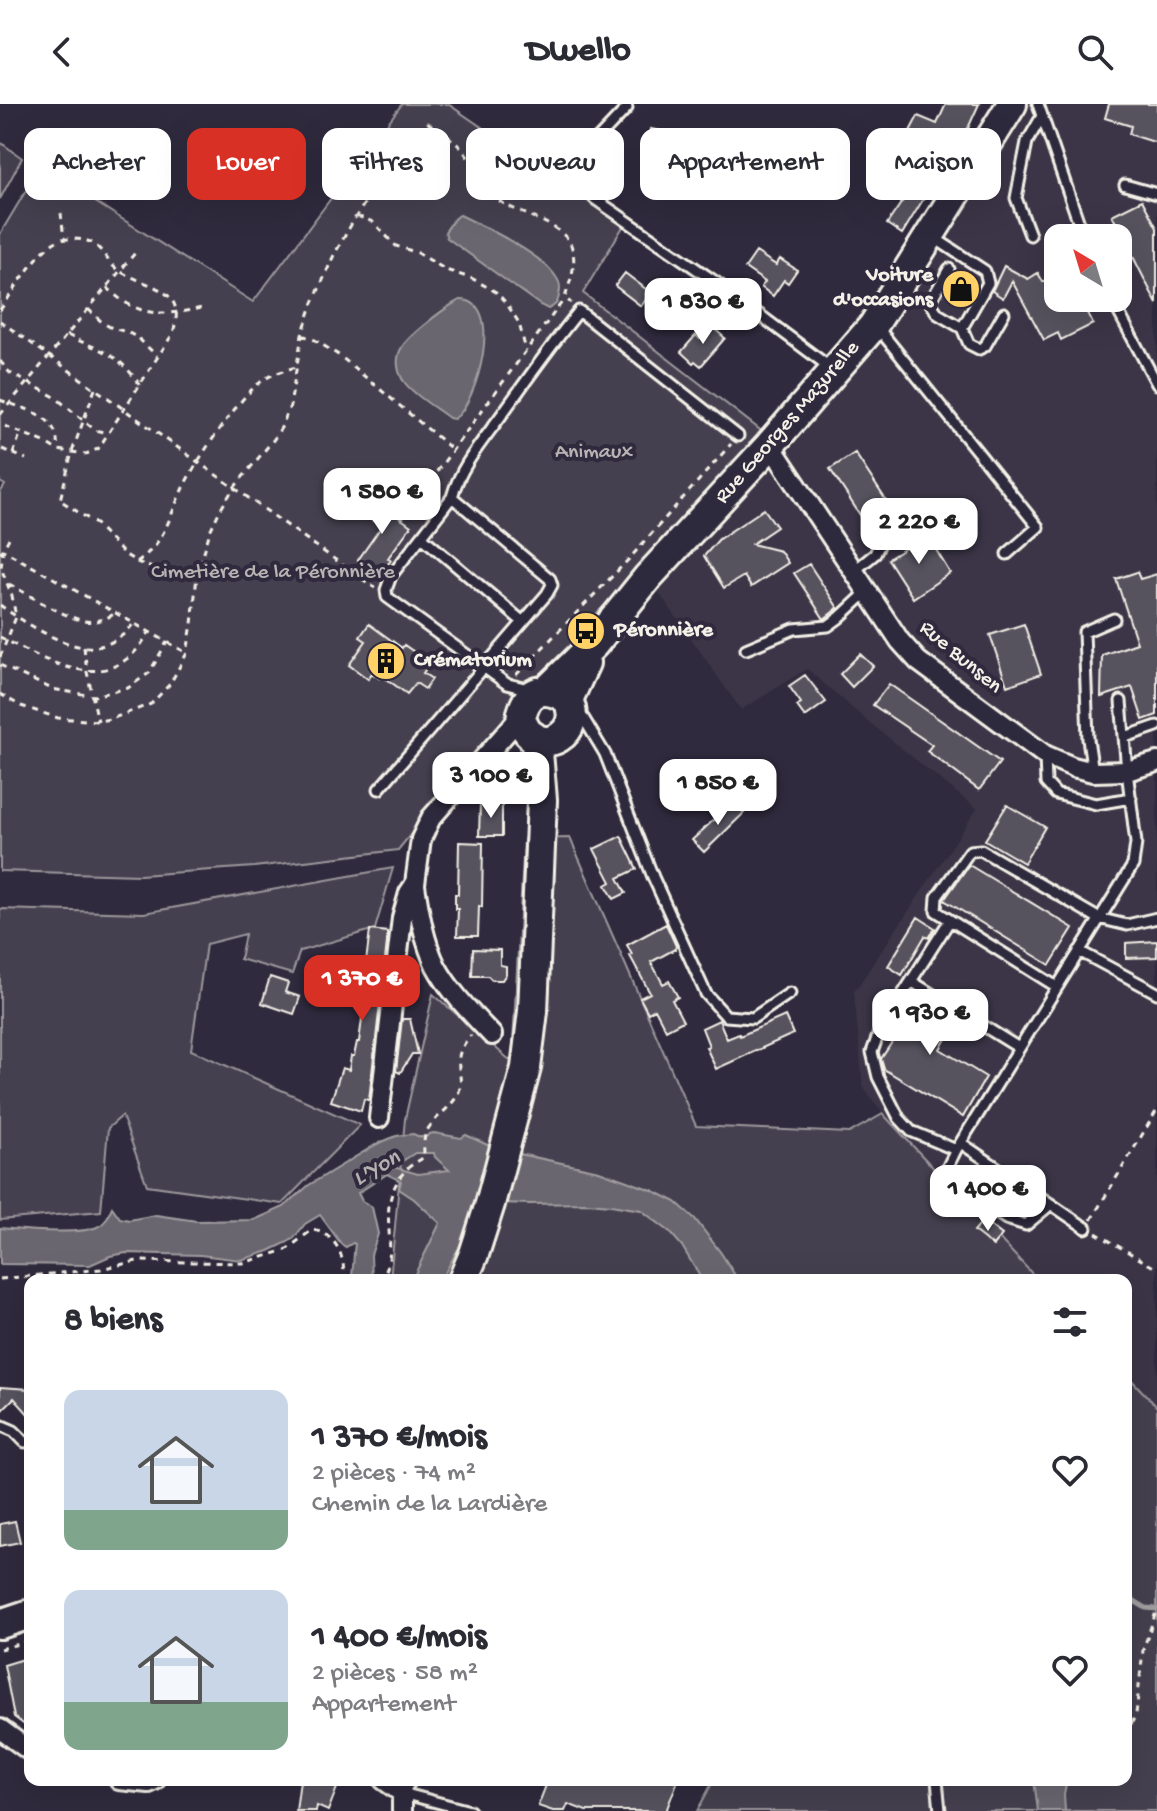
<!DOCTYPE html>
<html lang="fr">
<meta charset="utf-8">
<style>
:root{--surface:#fff;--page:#f2f2f3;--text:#2b2b33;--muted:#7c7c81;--accent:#d93025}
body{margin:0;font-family:"Gochi Hand",sans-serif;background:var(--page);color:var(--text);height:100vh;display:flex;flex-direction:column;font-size:30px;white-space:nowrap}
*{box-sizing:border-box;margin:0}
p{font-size:26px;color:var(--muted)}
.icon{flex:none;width:44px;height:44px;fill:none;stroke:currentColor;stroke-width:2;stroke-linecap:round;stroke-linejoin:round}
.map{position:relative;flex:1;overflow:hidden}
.panel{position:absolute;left:24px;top:1170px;width:1108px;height:512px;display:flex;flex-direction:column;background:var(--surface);border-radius:16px;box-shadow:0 8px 32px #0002}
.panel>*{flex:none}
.top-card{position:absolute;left:24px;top:24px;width:1110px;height:72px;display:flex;gap:16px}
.needle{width:52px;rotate:322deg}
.buttons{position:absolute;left:1044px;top:120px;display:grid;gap:16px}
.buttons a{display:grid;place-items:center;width:88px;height:88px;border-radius:16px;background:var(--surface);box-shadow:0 8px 32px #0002;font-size:40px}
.price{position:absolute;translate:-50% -68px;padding:0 18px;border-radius:16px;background:#fff;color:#222;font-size:26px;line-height:52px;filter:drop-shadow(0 2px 4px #0008)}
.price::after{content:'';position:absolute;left:50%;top:48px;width:24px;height:18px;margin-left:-12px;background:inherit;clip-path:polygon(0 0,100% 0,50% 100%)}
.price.current{background:var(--accent);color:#fff}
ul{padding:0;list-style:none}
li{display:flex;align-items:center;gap:24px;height:200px;padding:0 40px}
li span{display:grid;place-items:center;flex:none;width:224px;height:160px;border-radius:16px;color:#555}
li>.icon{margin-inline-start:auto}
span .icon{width:96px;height:96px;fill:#fffc;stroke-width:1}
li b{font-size:34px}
h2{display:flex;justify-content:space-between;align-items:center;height:96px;padding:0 40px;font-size:34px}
.chip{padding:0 28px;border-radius:16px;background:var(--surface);box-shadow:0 8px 32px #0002;font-size:28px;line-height:72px}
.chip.current{background:var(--accent);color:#fff}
header{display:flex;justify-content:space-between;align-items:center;height:104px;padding:0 40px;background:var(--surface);font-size:36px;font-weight:700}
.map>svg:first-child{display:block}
.built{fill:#3b3647;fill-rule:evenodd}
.green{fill:#454050;stroke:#9c989c;stroke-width:2}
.water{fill:#6a6670;stroke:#a19ea0;stroke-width:2;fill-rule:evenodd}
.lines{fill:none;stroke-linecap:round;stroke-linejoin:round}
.stream{stroke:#a19ea0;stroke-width:5}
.building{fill:#56525f;stroke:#f4f1e8;stroke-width:2}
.lane-casing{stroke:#f4f1e8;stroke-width:15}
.street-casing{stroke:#f4f1e8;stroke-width:24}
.primary-casing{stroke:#f4f1e8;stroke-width:34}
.path{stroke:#f4f1e8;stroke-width:3;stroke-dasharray:6 6;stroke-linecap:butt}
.lane{stroke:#2f2a3d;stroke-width:9}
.street{stroke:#2f2a3d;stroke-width:18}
.primary{stroke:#2f2a3d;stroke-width:28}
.labels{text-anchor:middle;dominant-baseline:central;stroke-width:8;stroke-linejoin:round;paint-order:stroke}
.poi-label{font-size:22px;font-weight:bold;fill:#f4f1e8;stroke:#2f2a3d;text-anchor:start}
.street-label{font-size:22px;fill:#f4f1e8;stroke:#2f2a3d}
.park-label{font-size:22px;fill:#b7b3b3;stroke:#2f2a3d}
.water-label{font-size:24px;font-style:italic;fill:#b6b2b2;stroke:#2f2a3d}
</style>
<header><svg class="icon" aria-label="back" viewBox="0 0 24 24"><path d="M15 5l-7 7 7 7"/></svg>Dwello<svg class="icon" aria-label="search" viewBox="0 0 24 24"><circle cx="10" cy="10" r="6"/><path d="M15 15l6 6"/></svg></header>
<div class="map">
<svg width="1157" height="1707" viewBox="0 0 1157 1707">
<rect width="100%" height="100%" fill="#2f2a3d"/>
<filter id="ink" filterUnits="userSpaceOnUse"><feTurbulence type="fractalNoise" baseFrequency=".0125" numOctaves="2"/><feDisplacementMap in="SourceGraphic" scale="16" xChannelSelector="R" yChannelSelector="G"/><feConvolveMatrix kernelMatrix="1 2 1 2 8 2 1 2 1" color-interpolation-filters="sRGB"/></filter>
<g filter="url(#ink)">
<!-- built -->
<path class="built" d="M 1000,0 L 1157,0 L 1157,1303 L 1126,1271 L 1126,1176 L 1034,1176 L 917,1055 L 863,983 L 854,888 L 977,705 L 865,615 L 807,565 L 741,606 L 655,483 L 764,329 L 875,194 ZM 1058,134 L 1118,134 L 1118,194 L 1058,194 Z"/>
<!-- green -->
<path class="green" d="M 402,0 L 448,0 L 624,121 L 583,189 L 764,329 L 631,476 L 596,510 L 558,566 L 520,589 L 498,623 L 398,746 L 254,763 L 140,771 L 0,767 L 0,389 L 5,381 L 0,378 L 0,130 L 40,63 L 253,198 Z
M 0,38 L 22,54 L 0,95 Z
M 570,734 L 696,1022 L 849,1029 L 883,1010 L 1038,1176 L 390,1176 L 405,1015 L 433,890 L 512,958 L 524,735 Z
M 393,764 L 375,825 L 300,847 L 292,870 L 240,855 L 245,830 L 206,840 L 191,946 L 360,1021 L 282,1100 L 147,1081 L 122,1012 L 108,1024 L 101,1107 L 0,1116 L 0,805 L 144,809 Z
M 1126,1270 L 1157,1303 L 1157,1707 L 697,1707 L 714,1676 L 1126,1676 Z"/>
<!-- water -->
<path class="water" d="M 460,111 C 485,123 542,150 556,173 C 560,178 561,184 559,191 C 558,199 555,202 548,205 L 540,201 L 447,134 L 445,128 L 454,115 Z
M 460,196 C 506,195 477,301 454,315 L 449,314 C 436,304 415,292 405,279 C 397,269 395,254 402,243 C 409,231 447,202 460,196 Z
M 434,1029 L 461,1034 L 466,1031 L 496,1045 L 599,1067 L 652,1086 L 676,1098 L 695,1115 L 721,1149 L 738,1176 L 702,1176 L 682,1142 L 670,1128 L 641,1106 L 611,1101 L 588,1099 L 530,1100 L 501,1099 L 471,1115 L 462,1138 L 441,1176 L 412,1176 L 440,1119 L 414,1095 L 399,1085 L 401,1077 L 387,1070 L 358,1089 L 362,1097 L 372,1103 L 378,1130 L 371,1151 L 372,1176 L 351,1176 C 354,1164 353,1152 355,1140 L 353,1139 L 346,1143 L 342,1141 L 320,1111 L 305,1120 L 294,1134 L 288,1138 L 269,1147 L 241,1156 L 200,1151 L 126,1149 L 110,1152 L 90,1161 L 0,1160 L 0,1124 C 21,1126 80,1131 97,1123 C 107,1119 108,1111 112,1103 L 120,1114 L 129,1116 L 156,1111 L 197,1117 L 254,1116 L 284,1103 L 309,1081 L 377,1040 L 396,1032 L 413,1030 L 420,1033 L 426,1033 L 429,1030 ZM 415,1049 L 434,1049 L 435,1053 L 449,1066 L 418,1070 L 393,1063 Z
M 1034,1676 L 1067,1676 L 1064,1690 L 1065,1707 L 1038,1707 Z"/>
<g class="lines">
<!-- stream -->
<path class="stream" d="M 1126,1492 L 1146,1504 L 1157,1505"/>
</g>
<!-- building -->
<path class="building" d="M 946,0 L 979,0 L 964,33 L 951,30 L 931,74 L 935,76 L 902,130 L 887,120 L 910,86 L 904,82 L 919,57 L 914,55 L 922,38 L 908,31 L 918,12 L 937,20 Z
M 1109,0 L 1157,0 L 1157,39 L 1129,30 L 1131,22 L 1105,14 Z
M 651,25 L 670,29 L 666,48 L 692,54 L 693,48 L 713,52 L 709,76 L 643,64 Z
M 1142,96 L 1157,124 L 1157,200 L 1112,111 Z
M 756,148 L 776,161 L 780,155 L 797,166 L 788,179 L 784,176 L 773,192 L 761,183 L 765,178 L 745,164 Z
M 1004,162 L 1028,175 L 1038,169 L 1043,178 L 1058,170 L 1058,194 L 1079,194 L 1093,220 L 1061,236 L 1058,229 L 1044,236 L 1012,177 L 1003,194 L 992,187 Z
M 625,169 L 651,189 L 641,202 L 615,182 Z
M 711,222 L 725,234 L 701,262 L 695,257 L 693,259 L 681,248 L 696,231 L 700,235 Z
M 855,349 L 893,407 L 868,423 L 830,365 Z
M 370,392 L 411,422 L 388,454 L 391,456 L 381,470 L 378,468 L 377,470 L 358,456 L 381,423 L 360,407 Z
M 764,405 L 777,423 L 752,440 L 780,447 L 788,459 L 751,483 L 744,472 L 724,484 L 704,452 L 719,435 Z
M 927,431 L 950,469 L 913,494 L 888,455 Z
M 809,460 L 838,504 L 824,515 L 794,469 Z
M 1137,468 L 1140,475 L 1157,470 L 1157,611 L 1143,616 L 1132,583 L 1101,593 L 1102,551 L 1137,539 L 1116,475 Z
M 369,520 L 402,544 L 404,541 L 430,559 L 423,569 L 432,575 L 425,585 L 416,579 L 407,590 L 381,571 L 379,574 L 372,569 L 368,575 L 349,561 L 366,537 L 360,533 Z
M 1024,520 L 1041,570 L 1007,582 L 990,531 Z
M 860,550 L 873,562 L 852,583 L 840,570 Z
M 805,571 L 826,598 L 805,613 L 797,602 L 801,599 L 789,582 Z
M 889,580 L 1000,658 L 979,686 L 927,647 L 932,641 L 873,601 Z
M 733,698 L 744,709 L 704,748 L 692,736 Z
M 480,699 L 502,699 L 502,732 L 479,732 Z
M 1007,701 L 1045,723 L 1024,759 L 985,736 Z
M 621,732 L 637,765 L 618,774 L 626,789 L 614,795 L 606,781 L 611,778 L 594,745 Z
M 459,738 L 483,739 L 482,803 L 479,802 L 478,832 L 457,832 L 458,805 L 455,805 L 455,790 L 458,790 Z
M 969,761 L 1073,824 L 1050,861 L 944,796 Z
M 918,813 L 935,824 L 929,834 L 925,832 L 902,871 L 888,862 Z
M 666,820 L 676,842 L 675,845 L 651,858 L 663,880 L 669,877 L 678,893 L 672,896 L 683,917 L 666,926 L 655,905 L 648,909 L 640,894 L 650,889 L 630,852 L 632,851 L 627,841 Z
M 370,826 L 387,828 L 387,838 L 369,996 L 364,995 L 361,1007 L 331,997 L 342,964 L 349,966 L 351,952 L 354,952 L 357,938 L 359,938 L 364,899 L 334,896 L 336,887 L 329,886 L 332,873 L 348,876 L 365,866 Z
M 1157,837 L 1157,853 L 1126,854 L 1126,839 Z
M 473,845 L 500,846 L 500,861 L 506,862 L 506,870 L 502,876 L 492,876 L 488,872 L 472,872 Z
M 270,873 L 288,879 L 285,888 L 300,893 L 294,910 L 262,899 Z
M 912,889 L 957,916 L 940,945 L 986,973 L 963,1013 L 884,965 L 881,955 L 892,938 L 885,934 L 887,929 Z
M 785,912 L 793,930 L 716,965 L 706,943 L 709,942 L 702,924 L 719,916 L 727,935 L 739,930 L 740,932 Z
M 402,915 L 410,915 L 418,950 L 412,950 L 400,969 L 396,967 Z
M 983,1116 L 1002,1131 L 993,1142 L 974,1127 Z
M 0,1283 L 30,1285 L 30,1312 L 14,1294 L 0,1308 Z
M 15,1417 L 20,1438 L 0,1442 L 0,1420 Z
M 30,1553 L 30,1625 L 14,1613 L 4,1561 Z
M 300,1676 L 340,1676 L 328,1707 L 317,1702 L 316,1707 L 296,1707 Z
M 548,1676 L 593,1676 L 606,1681 L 608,1676 L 678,1676 L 666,1707 L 586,1707 L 568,1700 L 565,1707 L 553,1707 L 538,1702 Z"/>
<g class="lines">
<!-- lane casing -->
<g class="lane-casing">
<path id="lane" d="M 1038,0 L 1084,134
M 627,4 L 588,45 L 578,77 L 595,95 L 717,179 L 832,265
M 1125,81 L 1157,90
M 1030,131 L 1016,94 L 1027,38 L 1042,12
M 933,133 L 985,167 L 988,179 L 962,224 L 938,210 L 930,198 L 949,165
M 1111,194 L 1157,280
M 876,224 L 882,229 L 1038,423 L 1007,450
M 962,224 L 969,240 L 979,245 L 985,242 L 1004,209
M 422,433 L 523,518
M 854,467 L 875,450 L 882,435 L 901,420
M 746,545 L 794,525 L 828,522 L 839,514 L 868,487
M 532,586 L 507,580 L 387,493 L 386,486 L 391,472 L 452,393 C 460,363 482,338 500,313 C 526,277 551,241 579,207 L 738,332
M 1121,597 L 1127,667 L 1136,739 L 1133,761 L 956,1046 L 911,1027 L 899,1014 L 878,973 L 872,948 L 880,926 L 950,816 L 936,807 L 937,793 L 970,747 L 981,746 L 1098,814 L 1127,821 L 1157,814
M 577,608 L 584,615 L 605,650 L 653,773 L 706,890 L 726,912 L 753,914 L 790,889
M 1125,633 L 1157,622
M 1045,651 L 1046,679 L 1056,690 L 1096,700 L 1131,694
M 1093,668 L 1088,635 L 1084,528 L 1114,515
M 379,685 L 547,490 L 552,481 L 550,475 L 452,393
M 950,816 L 1057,883
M 1079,847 L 1157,889
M 911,877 L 1019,944
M 961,1039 L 1086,1124
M 956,1046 L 945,1068 L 948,1077 L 1006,1115 L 1026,1121 L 1051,1100
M 0,1321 L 14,1327 L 25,1338
M 412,1676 L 402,1689 L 470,1707
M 937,1676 L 940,1707"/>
</g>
<!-- street casing -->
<g class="street-casing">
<path id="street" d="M 769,342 L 777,351 L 900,537 L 918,557 L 1045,651 L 1073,663 L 1093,668 L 1127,667 L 1157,658
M 415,781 C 419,808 424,837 436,862 C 450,888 472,910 492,931
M 379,1014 L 402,814 L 409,789 L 415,780 L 421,735 L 431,714 L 521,612
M 0,1625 L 30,1647
M 119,1676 L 149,1679 L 155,1676
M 384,1676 L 402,1689 L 402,1707"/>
</g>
<!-- primary casing -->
<g class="primary-casing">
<path id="primary" d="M 547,586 L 594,540 L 648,473 L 769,342 L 873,222 L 1012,0
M 568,596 C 550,583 531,582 523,606 C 520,613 522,617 525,624 C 543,653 584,629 568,596 L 585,559
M 463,1176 L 474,1150 L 490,1100 L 526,964 L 533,907 L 542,696 L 538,648 L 533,632
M 0,1520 L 30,1510"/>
</g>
<!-- path -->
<path class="path" d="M 61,109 L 64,135
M 357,112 L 373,118 L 396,142 L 418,149 L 446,166 L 473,175 L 496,188 L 507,200 L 519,219 L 526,247
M 107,183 C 137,215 166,212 206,203
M 88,205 L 103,219 L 112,224 L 127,228 L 138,234 L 157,252
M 0,206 C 13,188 37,148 55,138 C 61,135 68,135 74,135 C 105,135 102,159 123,169 C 152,184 189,186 172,231 L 98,345 L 86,350 L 57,346 L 44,338 L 0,320
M 0,217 L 375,484
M 67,231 C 102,248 116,247 140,281
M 302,231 L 315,236 L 340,252 L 453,346
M 0,257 L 10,269 L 55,293 L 95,326 L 108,329
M 95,285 L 72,348 L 60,396 L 96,420 L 124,450 L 137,458 L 160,467 L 197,472
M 0,296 C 27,306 61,311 57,346
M 0,311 L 135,149
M 2,345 L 26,355
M 13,350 L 21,328
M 401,416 L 565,194
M 0,448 L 3,446 L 187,549
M 137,458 C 165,438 168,416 182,386 C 194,360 235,299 257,281 C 268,271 282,267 296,263
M 9,480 C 29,491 62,512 84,517 C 95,519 105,515 114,510
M 0,501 C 20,516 60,541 84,543 C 104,545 122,535 133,520
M 0,533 C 51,560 112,595 149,528
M 84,543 L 87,568 L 98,617
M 0,553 L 16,513 L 12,492 L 1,464 L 3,446 L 11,430
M 0,561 L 52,585 L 94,592 L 128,584 L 149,569 L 167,538
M 516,571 L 629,455 L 731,340
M 0,590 L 21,602 L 58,614 L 98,617 L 111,615 L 151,600 L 170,580 L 187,549 L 192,520 L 197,472 L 210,427 L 219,408 L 233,385 L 274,335 L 282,322 L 290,302 L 302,231 L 312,201 L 334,151 L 355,114 L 372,88 L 406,50 L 428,19 C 438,26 450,33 458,41 C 474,57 480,81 498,96 C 517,110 562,119 571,141 C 578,160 570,176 565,194 L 571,199
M 1091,1116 L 1157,1006
M 1096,1129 L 1157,1165
M 345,1173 L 366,1176
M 0,1175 L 101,1165 L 137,1157 L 243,1159 L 286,1146 L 312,1126 C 337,1129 345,1154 344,1176
M 378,1176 C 399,1163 384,1118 390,1097 C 392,1086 399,1072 408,1064 C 412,1060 419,1057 424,1053 C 424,1046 423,1035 426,1029 C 433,1013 450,1006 458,990 C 464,977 457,966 459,953 C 460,945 466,937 471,931
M 0,1545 L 30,1537
M 1126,1631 L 1136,1610 L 1143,1546 L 1157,1505"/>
<!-- lane -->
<use href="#lane" class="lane"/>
<!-- street -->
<use href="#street" class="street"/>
<!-- primary -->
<use href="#primary" class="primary"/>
</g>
</g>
<!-- icons -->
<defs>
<g id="shop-disc" transform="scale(2)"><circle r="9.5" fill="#ffd166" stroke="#2f2a3d"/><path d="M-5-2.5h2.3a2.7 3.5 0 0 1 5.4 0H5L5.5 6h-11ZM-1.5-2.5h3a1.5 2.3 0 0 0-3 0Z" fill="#111"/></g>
<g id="bus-disc" transform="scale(2)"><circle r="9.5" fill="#ffd166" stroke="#2f2a3d"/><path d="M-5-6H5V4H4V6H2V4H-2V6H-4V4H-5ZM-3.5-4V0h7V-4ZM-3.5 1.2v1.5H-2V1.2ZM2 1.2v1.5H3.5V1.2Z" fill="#111"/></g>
<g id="building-disc" transform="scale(2)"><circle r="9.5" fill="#ffd166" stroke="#2f2a3d"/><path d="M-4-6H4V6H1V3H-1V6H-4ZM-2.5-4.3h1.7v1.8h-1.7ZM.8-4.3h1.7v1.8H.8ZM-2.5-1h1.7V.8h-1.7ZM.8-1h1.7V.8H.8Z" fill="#111"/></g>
</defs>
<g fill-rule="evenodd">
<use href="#shop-disc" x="961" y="185"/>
<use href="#bus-disc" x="586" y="527"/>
<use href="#building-disc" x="386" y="557"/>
</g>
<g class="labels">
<!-- poi labels -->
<g class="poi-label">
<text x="933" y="172" text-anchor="end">Voiture<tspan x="933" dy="25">d'occasions</tspan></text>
<text x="614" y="527">Péronnière</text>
<text x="414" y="557">Crématorium</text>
</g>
<!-- street labels -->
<g class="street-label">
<text transform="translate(788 319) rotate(-49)">Rue Georges Mazurelle</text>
<text transform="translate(960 554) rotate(40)">Rue Bunsen</text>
</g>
<!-- park labels -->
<g class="park-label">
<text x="594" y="349">Animaux</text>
<text x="273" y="469">Cimetière de la Péronnière</text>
</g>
<!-- water labels -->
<g class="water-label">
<text transform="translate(377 1065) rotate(-30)">L'Yon</text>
</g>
</g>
</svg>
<div class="buttons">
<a><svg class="needle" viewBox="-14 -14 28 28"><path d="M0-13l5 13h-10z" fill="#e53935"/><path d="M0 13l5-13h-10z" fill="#7c7c81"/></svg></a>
</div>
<b class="price" style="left:703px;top:242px">1 830 €</b>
<b class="price" style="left:382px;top:432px">1 580 €</b>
<b class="price" style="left:919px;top:462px">2 220 €</b>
<b class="price" style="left:491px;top:716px">3 100 €</b>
<b class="price" style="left:718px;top:723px">1 850 €</b>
<b class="price current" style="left:362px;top:919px">1 370 €</b>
<b class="price" style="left:930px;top:953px">1 930 €</b>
<b class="price" style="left:988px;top:1129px">1 400 €</b>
<div class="top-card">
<a class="chip">Acheter</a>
<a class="chip current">Louer</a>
<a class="chip">Filtres</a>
<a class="chip">Nouveau</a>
<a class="chip">Appartement</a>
<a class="chip">Maison</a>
</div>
<section class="panel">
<h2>8 biens<svg class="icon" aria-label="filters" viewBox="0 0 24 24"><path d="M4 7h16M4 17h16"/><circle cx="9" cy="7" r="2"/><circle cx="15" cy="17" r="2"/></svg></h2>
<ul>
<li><span style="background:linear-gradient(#c9d6e8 75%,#7fa58c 0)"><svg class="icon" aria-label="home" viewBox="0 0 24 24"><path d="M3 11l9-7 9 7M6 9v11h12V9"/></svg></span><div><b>1 370 €/mois</b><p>2 pièces · 74 m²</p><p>Chemin de la Lardière</p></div><svg class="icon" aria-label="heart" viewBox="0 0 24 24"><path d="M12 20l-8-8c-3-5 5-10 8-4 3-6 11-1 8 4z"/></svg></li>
<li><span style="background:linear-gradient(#c9d6e8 70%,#7fa58c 0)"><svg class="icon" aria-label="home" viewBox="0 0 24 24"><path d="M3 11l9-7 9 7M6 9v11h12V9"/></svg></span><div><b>1 400 €/mois</b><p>2 pièces · 58 m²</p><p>Appartement</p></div><svg class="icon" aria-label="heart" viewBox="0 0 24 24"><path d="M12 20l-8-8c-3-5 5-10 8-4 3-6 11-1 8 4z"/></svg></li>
</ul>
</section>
</div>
